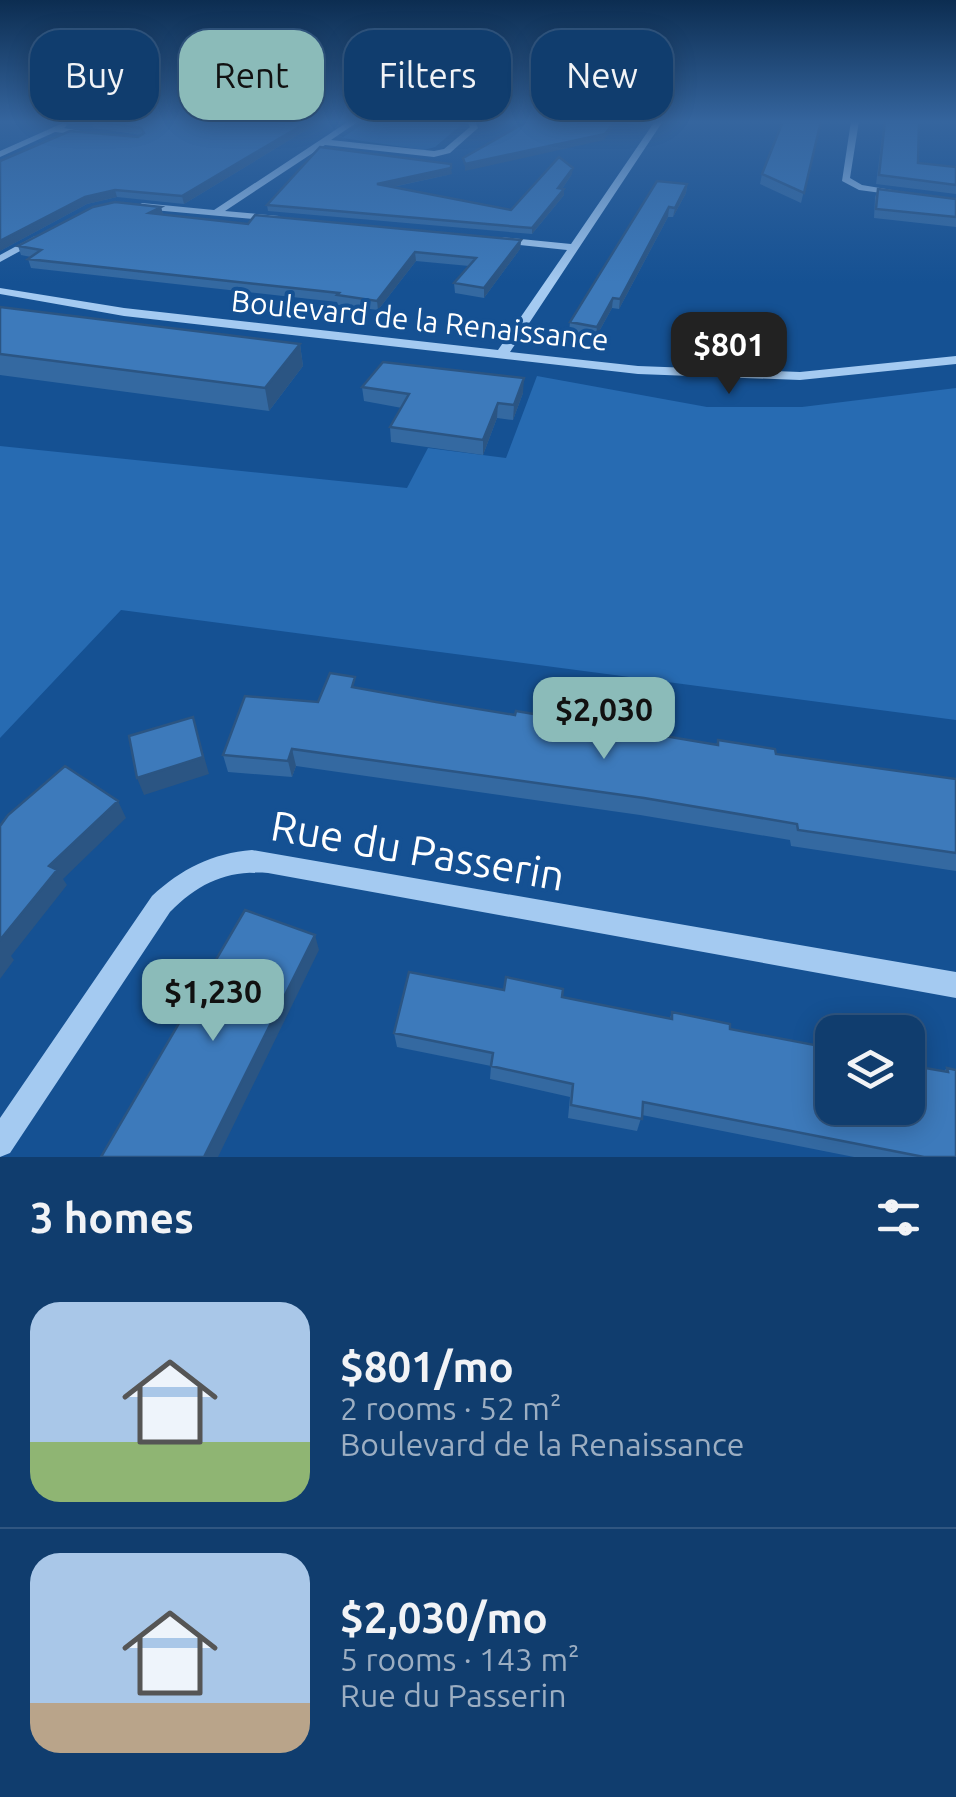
<!DOCTYPE html>
<meta charset="utf-8">
<style>
:root{--surface:#103d6e;--page:#194473;--text:#f1f3f6;--muted:#9caec2;--line:#305681;--accent:#8bbbb9}
body{margin:0;font-family:Ubuntu,sans-serif;background:var(--page);color:var(--text);height:100vh;display:flex;flex-direction:column;font-size:38px;white-space:nowrap}
*{box-sizing:border-box;margin:0}
p{font-size:32px;color:var(--muted)}
.icon{flex:none;width:55px;height:55px;fill:none;stroke:currentColor;stroke-width:2;stroke-linecap:round;stroke-linejoin:round}
.map{position:relative;height:1157px;overflow:hidden}
.side{display:flex;flex-direction:column;background:var(--surface);flex:1}
.side>*{flex:none}
.hud{position:absolute;left:30px;top:30px;width:898px;height:90px;display:flex;gap:20px}
.fabs{position:absolute;left:815px;top:1015px;display:grid;gap:20px}
.fabs a{display:grid;place-items:center;width:110px;height:110px;border-radius:20px;background:var(--surface);box-shadow:0 5px 25px #0003,0 0 0 2px var(--line);font-size:50px}
.price{position:absolute;translate:-50% -85px;padding:0 22px;border-radius:20px;background:var(--accent);color:#111;font-size:32px;line-height:65px;filter:drop-shadow(0 2px 5px #0008)}
.price::after{content:'';position:absolute;left:50%;top:60px;width:30px;height:22px;margin-left:-15px;background:inherit;clip-path:polygon(0 0,100% 0,50% 100%)}
.price.on{background:#222;color:#fff}
ul{padding:0;list-style:none}
li{display:flex;align-items:center;gap:30px;height:250px;padding:0 30px}
li+li{border-top:2px solid var(--line)}
li span{display:grid;place-items:center;flex:none;width:280px;height:200px;border-radius:30px;color:#555}
li>.icon{margin-inline-start:auto}
span .icon{width:120px;height:120px;fill:#fffc;stroke-width:1}
li b{font-size:42px}
h2{display:flex;justify-content:space-between;align-items:center;height:120px;padding:0 30px;font-size:42px}
.chip{padding:0 35px;border-radius:30px;background:var(--surface);box-shadow:0 5px 25px #0003,0 0 0 2px var(--line);font-size:35px;line-height:90px}
.chip.on{background:var(--accent);color:#111}
.map>svg:first-child{display:block}
.green{fill:#276bb2}
.lines{fill:none;stroke-linecap:round;stroke-linejoin:round}
.minor{fill:#a4caf1;fill-rule:evenodd}
.wall{fill:#3469a1}
.shaded-wall{fill:#2b5583}
.building{fill:#3d7abb;stroke:#2b5583;stroke-width:2.5}
.labels{text-anchor:middle;dominant-baseline:central;stroke-width:8;stroke-linejoin:round;paint-order:stroke}
.far-street-label{font-size:30px;fill:#fff;stroke:#155193}
.near-street-label{font-size:42px;fill:#fff;stroke:#155193}
</style>
<div class="map">
<svg width="956" height="1157" viewBox="0 0 956 1157">
<rect width="100%" height="100%" fill="#155193"/>
<!-- green -->
<path class="green" d="M 367,121 L 452,121 L 461,125 L 435,147 L 424,150 L 342,138 Z
M 537,376 L 707,407 L 802,407 L 956,388 L 956,720 L 121,610 L 0,738 L 0,446 L 407,488 L 428,448 L 506,458 Z"/>
<g class="lines">
<!-- minor -->
<path class="minor" d="M 349,121 L 359,121 L 331,140 L 434,151 L 444,149 L 470,127 L 467,121 L 475,121 L 478,128 L 450,153 L 434,157 L 325,145 L 225,211 L 279,216 L 280,218 L 275,221 L 142,209 L 137,206 L 142,203 L 214,210 Z
M 655,121 L 663,121 L 510,352 L 638,366 L 800,372 L 956,356 L 956,364 L 800,380 L 638,374 L 124,316 L 0,294 L 0,288 L 124,308 L 498,350 L 567,250 L 500,243 L 495,240 L 500,237 L 571,244 Z
M 851,121 L 859,121 L 850,178 L 862,185 L 904,192 L 904,196 L 859,190 L 842,181 Z
M 63,123 L 67,125 L 64,128 L 97,134 L 93,136 L 55,132 L 0,157 L 0,151 Z
M 35,236 L 44,238 L 0,262 L 0,255 Z
M 252,850 L 956,972 L 956,998 L 268,873 C 227,870 199,883 170,912 L 10,1153 L 0,1157 L 0,1118 L 152,896 C 181,869 213,853 252,850 Z"/>
</g>
<!-- wall -->
<path class="wall" d="M 92,121 L 321,121 L 184,204 L 117,197 L 87,204 L 0,251 L 141,135 L 93,128 Z
M 821,121 L 801,203 L 760,184 L 762,174 Z
M 884,121 L 919,121 L 918,163 L 956,167 L 956,194 L 876,184 Z
M 452,174 L 393,187 L 511,210 L 572,174 L 562,189 L 564,195 L 532,234 L 268,211 L 267,205 Z
M 687,184 L 686,193 L 673,217 L 668,217 L 619,309 L 612,308 L 596,337 L 569,332 L 570,322 Z
M 878,189 L 956,199 L 956,227 L 874,218 L 875,197 Z
M 161,207 L 163,215 L 248,224 L 521,240 L 520,249 L 484,298 L 455,293 L 454,283 L 469,266 L 416,261 L 378,310 L 338,305 L 337,302 L 31,268 L 28,259 L 31,257 L 21,255 L 18,246 Z
M 0,307 L 300,344 L 303,366 L 269,411 L 0,375 Z
M 362,387 L 523,393 L 513,420 L 497,418 L 483,455 L 391,442 L 390,427 L 402,408 L 364,401 Z
M 357,688 L 515,715 L 716,745 L 718,740 L 776,754 L 956,779 L 956,871 L 791,846 L 790,840 L 640,815 L 296,766 L 292,777 L 228,772 L 223,755 L 318,702 Z
M 504,990 L 562,997 L 670,1018 L 672,1012 L 730,1029 L 825,1051 L 944,1071 L 947,1068 L 956,1157 L 854,1157 L 642,1115 L 637,1131 L 568,1118 L 570,1097 L 490,1079 L 491,1066 L 397,1047 L 394,1033 Z"/>
<!-- shaded-wall -->
<path class="shaded-wall" d="M 309,121 L 321,121 L 184,204 L 182,196 Z
M 615,121 L 619,121 L 604,140 L 465,171 L 465,164 Z
M 451,168 L 452,174 L 378,190 L 377,184 Z
M 573,168 L 572,174 L 558,195 L 558,188 Z
M 687,184 L 686,193 L 673,217 L 675,208 Z
M 564,189 L 564,195 L 532,234 L 532,228 Z
M 115,190 L 117,197 L 87,204 L 0,251 L 0,241 L 85,197 Z
M 161,207 L 163,215 L 149,213 Z
M 669,207 L 668,217 L 619,309 L 620,299 Z
M 521,240 L 520,249 L 484,298 L 484,288 Z
M 415,252 L 416,261 L 378,310 L 377,301 Z
M 613,298 L 612,308 L 596,337 L 597,327 Z
M 300,344 L 303,366 L 269,411 L 265,388 Z
M 524,378 L 523,393 L 513,420 L 514,405 Z
M 498,403 L 497,418 L 483,455 L 483,440 Z
M 193,717 L 209,774 L 144,795 L 137,778 Z
M 292,749 L 296,766 L 292,777 L 288,761 Z
M 118,801 L 126,818 L 63,879 L 67,885 L 11,956 L 14,960 L 0,979 L 0,940 L 49,866 Z
M 315,935 L 319,950 L 218,1157 L 204,1157 Z"/>
<!-- building -->
<path class="building" d="M 92,121 L 309,121 L 182,196 L 115,190 L 85,197 L 0,241 L 0,161 L 70,131 L 138,137 L 144,133 L 141,128 Z
M 528,121 L 615,121 L 605,134 L 465,164 L 463,158 Z
M 783,121 L 821,121 L 804,193 L 762,174 Z
M 885,121 L 919,121 L 918,163 L 956,167 L 956,185 L 879,175 Z
M 320,147 L 451,164 L 451,168 L 377,184 L 511,210 L 559,157 L 573,168 L 558,188 L 564,189 L 532,228 L 267,205 Z
M 657,181 L 687,184 L 675,208 L 669,207 L 620,299 L 613,298 L 597,327 L 570,322 Z
M 878,189 L 956,199 L 956,217 L 876,209 Z
M 115,202 L 161,207 L 149,213 L 248,224 L 255,215 L 521,240 L 484,288 L 454,283 L 476,258 L 415,252 L 377,301 L 337,295 L 339,293 L 28,259 L 41,250 L 18,246 L 93,207 Z
M 0,307 L 300,344 L 265,388 L 0,354 Z
M 383,362 L 524,378 L 514,405 L 498,403 L 483,440 L 390,427 L 409,394 L 362,387 Z
M 330,673 L 355,677 L 352,687 L 436,702 L 515,715 L 516,711 L 718,745 L 718,740 L 775,749 L 776,754 L 956,779 L 956,853 L 798,830 L 797,824 L 644,798 L 292,749 L 288,761 L 223,755 L 245,696 L 318,702 Z
M 193,717 L 203,757 L 137,778 L 129,736 Z
M 65,766 L 118,801 L 49,866 L 57,870 L 0,940 L 0,826 L 8,815 Z
M 245,910 L 315,935 L 204,1157 L 101,1157 Z
M 409,972 L 504,990 L 506,977 L 563,989 L 562,997 L 672,1019 L 672,1012 L 730,1024 L 730,1029 L 825,1047 L 825,1051 L 832,1052 L 832,1108 L 908,1108 L 908,1065 L 948,1072 L 947,1068 L 956,1070 L 956,1157 L 924,1157 L 643,1102 L 642,1119 L 571,1105 L 573,1084 L 491,1066 L 493,1053 L 394,1033 Z"/>
<!-- sky -->
<linearGradient id="sky" x2="0" y2="1"><stop stop-color="#0c2d51"/><stop offset="0.43" stop-color="#35659e"/><stop offset="1" stop-color="#35659e" stop-opacity="0"/></linearGradient>
<rect width="956" height="283" fill="url(#sky)"/>
<g class="labels">
<!-- far-street labels -->
<g class="far-street-label">
<text transform="translate(420 320) rotate(6)">Boulevard de la Renaissance</text>
</g>
<!-- near-street labels -->
<g class="near-street-label">
<text transform="translate(418 850) rotate(10)">Rue du Passerin</text>
</g>
</g>
</svg>
<div class="fabs">
<a><svg class="icon" aria-label="layers" viewBox="0 0 24 24"><path d="M12 4l9 5-9 5-9-5zM3 14l9 5 9-5"/></svg></a>
</div>
<b class="price on" style="left:729px;top:397px">$801</b>
<b class="price" style="left:604px;top:762px">$2,030</b>
<b class="price" style="left:213px;top:1044px">$1,230</b>
<div class="hud">
<a class="chip">Buy</a>
<a class="chip on">Rent</a>
<a class="chip">Filters</a>
<a class="chip">New</a>
</div>
</div>
<section class="side">
<h2>3 homes<svg class="icon" aria-label="filters" viewBox="0 0 24 24"><path d="M4 7h16M4 17h16"/><circle cx="9" cy="7" r="2"/><circle cx="15" cy="17" r="2"/></svg></h2>
<ul>
<li><span style="background:linear-gradient(#a9c7e8 70%,#8fb573 0)"><svg class="icon" aria-label="home" viewBox="0 0 24 24"><path d="M3 11l9-7 9 7M6 9v11h12V9"/></svg></span><div><b>$801/mo</b><p>2 rooms · 52 m²</p><p>Boulevard de la Renaissance</p></div></li>
<li><span style="background:linear-gradient(#a9c7e8 75%,#b9a48a 0)"><svg class="icon" aria-label="home" viewBox="0 0 24 24"><path d="M3 11l9-7 9 7M6 9v11h12V9"/></svg></span><div><b>$2,030/mo</b><p>5 rooms · 143 m²</p><p>Rue du Passerin</p></div></li>
</ul>
</section>
